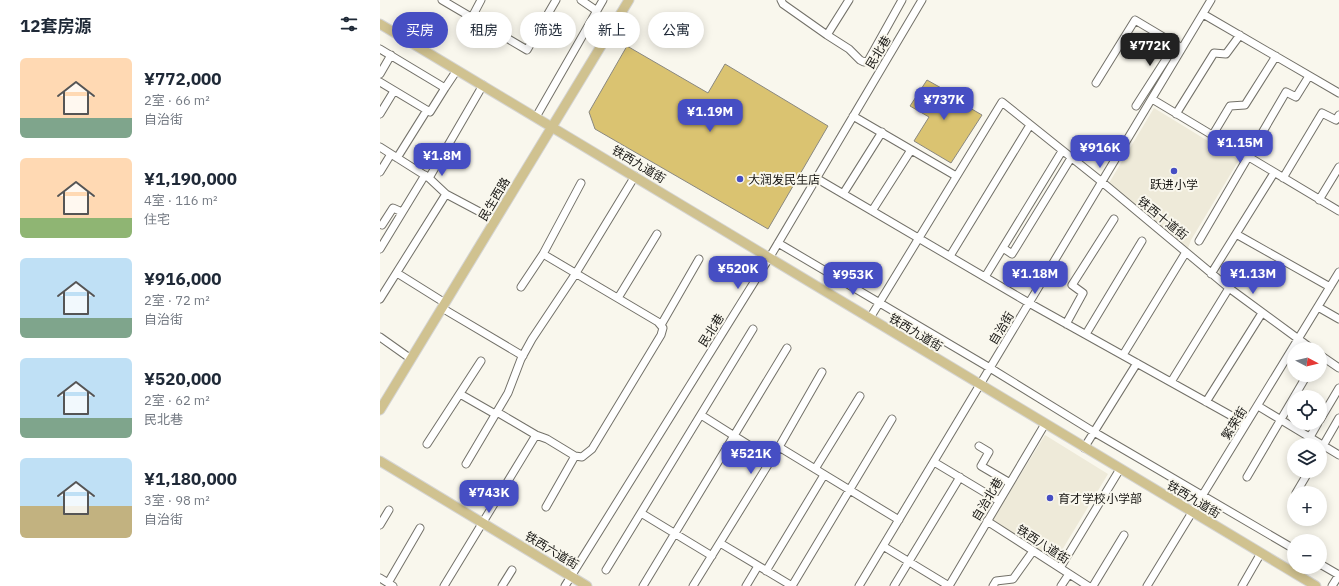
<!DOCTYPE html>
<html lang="zh">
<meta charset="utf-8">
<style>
:root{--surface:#fff;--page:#f6f6f7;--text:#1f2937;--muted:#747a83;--accent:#464ec3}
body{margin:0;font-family:"IBM Plex Sans","Noto Sans SC",sans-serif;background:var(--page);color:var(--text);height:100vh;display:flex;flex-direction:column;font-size:15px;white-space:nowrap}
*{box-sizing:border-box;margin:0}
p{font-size:13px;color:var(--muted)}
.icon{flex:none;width:22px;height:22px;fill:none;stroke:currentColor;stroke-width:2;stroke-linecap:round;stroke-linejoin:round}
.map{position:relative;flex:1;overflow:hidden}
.details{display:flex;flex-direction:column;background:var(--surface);width:380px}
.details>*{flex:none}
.hud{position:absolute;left:12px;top:12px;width:380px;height:36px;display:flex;gap:8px}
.needle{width:26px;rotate:97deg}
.controls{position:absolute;left:907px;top:342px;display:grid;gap:8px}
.controls a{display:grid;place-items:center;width:40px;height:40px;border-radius:50%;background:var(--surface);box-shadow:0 2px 10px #0003;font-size:20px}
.price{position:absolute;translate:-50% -34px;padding:0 9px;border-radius:8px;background:var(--accent);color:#fff;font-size:13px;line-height:26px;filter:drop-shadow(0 1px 2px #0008)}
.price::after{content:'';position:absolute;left:50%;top:24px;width:12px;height:9px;margin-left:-6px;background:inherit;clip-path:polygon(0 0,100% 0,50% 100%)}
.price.on{background:#222;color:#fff}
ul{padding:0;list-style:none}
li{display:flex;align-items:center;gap:12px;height:100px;padding:0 20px}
li span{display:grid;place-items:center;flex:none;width:112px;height:80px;border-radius:6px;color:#555}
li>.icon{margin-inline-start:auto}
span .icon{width:48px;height:48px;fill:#fffc;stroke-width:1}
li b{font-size:17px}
h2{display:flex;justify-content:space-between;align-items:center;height:48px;padding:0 20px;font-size:17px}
.pill{padding:0 14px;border-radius:18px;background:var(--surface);box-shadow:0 2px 10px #0003;font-size:14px;line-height:36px}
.pill.on{background:var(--accent);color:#fff}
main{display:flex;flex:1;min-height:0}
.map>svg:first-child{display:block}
.built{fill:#eeead9}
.building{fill:#dac371;stroke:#8a8880}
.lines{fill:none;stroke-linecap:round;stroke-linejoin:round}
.minor-casing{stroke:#737169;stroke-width:9}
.major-casing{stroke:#d5d5d4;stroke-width:11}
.minor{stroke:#fff;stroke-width:7}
.major{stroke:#d0c290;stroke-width:9}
.poi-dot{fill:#464ec3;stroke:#f9f7ed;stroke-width:1.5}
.labels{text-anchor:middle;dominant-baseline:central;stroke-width:4;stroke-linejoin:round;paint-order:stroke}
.street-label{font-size:12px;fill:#161512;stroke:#f9f7ed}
.poi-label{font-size:12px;fill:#161512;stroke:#f9f7ed;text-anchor:start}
</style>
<main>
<section class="details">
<h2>12套房源<svg class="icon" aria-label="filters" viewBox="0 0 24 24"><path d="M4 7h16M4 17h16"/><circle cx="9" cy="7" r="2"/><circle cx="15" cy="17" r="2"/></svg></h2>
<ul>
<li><span style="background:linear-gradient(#ffd9b3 75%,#7fa58c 0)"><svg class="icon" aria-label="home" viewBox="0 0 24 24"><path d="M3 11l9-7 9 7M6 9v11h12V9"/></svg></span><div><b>¥772,000</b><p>2室 · 66 m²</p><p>自治街</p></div></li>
<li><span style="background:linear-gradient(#ffd9b3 75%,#8fb573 0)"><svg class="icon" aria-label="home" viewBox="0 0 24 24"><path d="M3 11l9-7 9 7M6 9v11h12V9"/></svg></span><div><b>¥1,190,000</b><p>4室 · 116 m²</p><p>住宅</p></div></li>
<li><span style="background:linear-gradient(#bfe0f5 75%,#7fa58c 0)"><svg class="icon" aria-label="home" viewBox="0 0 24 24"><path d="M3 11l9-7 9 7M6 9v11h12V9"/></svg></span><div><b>¥916,000</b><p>2室 · 72 m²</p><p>自治街</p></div></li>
<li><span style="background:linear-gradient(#bfe0f5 75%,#7fa58c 0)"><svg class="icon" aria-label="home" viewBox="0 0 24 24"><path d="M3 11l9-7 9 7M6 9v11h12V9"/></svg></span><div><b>¥520,000</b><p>2室 · 62 m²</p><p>民北巷</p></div></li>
<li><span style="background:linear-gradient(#bfe0f5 60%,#c2b280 0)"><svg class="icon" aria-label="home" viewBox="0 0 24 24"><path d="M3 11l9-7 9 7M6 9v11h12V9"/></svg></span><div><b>¥1,180,000</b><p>3室 · 98 m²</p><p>自治街</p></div></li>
</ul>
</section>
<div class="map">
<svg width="959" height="586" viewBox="0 0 959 586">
<rect width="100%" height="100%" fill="#f9f7ed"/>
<!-- built -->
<path class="built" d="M 774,108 L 859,160 L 811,240 L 808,248 L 729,183 Z
M 665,435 L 728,474 L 676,560 L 612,521 Z"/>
<!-- building -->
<path class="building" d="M 247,46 L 328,93 L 345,64 L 448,126 L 388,229 L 215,129 L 209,112 Z
M 547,80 L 572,94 L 571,97 L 602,115 L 571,163 L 534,141 L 549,117 L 530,106 Z"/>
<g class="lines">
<!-- minor casing -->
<g class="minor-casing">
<path id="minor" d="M 62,0 L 147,50 L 176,0
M 201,0 L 217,11
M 401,0 L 403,4 L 447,35
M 469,0 L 447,35 L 469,49 L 480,60 L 484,62 L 488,61 L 522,0
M 823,14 L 959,93
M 92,17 L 101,0
M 0,49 L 65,88 L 77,70
M 0,74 L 11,55
M 0,82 L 50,112 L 65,88
M 716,83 L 755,20 L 802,48
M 772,99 L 959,211
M 756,106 L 790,53 L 801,47
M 0,114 L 14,91
M 796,114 L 834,53 L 846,54 L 860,35
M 473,116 L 576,176
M 156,117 L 223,0
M 832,136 L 850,106 L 865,105 L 896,56
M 0,147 L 49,178 L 66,194 L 115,220
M 17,158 L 47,110
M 0,172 L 11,154
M 49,178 L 103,85
M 436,178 L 649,303 L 866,424
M 903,178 L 942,113 L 956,120 L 959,115
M 463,194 L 502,132
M 939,200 L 959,167
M 492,211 L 531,150
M 2,225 L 13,208 L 22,212
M 856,234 L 950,287
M 819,241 L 906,92 L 916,97 L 929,76
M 398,243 L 610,368 L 714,432 L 914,549
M 623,248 L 632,254 L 691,158
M 0,249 L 45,175
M 570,256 L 650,125
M 17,273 L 65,303
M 831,274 L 894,173
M 605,277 L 682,151
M 141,287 L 163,254 L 201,183
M 238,298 L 277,234
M 0,299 L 66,194
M 938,307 L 959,319
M 62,308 L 143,356
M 490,318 L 622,102 L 722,182 L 849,288 L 932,349
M 686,324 L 703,293 L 692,285 L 734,219
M 281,325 L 319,259
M 706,334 L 762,241
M 0,337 L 31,359
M 743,355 L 806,252
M 940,355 L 959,368
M 791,382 L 849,288
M 80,394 L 115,414
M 826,402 L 882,313
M 878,406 L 959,455
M 117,412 L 156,435 L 167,439 L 195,456 L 202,457 L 212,449 L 281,335 L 283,328 L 278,322 L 163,254
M 321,415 L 391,459
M 940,420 L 959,388
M 930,437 L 938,423
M 47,444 L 101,361
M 599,446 L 609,452 L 601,466 L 630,483
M 399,447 L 519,520
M 704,448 L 757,363
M 940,451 L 959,418
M 554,462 L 619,501
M 86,464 L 128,393 L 141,359 L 152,339 L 196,273 L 255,176
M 435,469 L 480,396
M 867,477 L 927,375
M 916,493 L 929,471
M 166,507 L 195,456
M 261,513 L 332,556
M 607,521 L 708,586
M 0,525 L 9,510
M 340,543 L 412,586
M 503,546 L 569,586
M 940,564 L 959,575
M 680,568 L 740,469
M 226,570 L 373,329
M 386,571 L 444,475
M 0,578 L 13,586
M 8,583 L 40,528
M 64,586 L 156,435
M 122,586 L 132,570
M 185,586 L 391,255 L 542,0
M 263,586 L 407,348
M 313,586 L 399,447 L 442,372
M 366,586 L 378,566
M 412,586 L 512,419
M 479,586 L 831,0
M 514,586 L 580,477
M 569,586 L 665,424
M 613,586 L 616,581 L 633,579 L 653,551
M 681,586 L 689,574
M 713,586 L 744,535
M 767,586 L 959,272
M 862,586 L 881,553
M 952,586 L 959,575"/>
</g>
<!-- major casing -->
<g class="major-casing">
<path id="major" d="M 0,24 C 313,210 624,399 936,586
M 0,410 L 249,0
M 0,461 L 207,586"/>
</g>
<!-- minor -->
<use href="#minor" class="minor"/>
<!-- major -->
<use href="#major" class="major"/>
</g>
<!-- markers -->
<g class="poi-dot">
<circle cx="794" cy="171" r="4"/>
<circle cx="360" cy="179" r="4"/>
<circle cx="670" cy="498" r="4"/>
</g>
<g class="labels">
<!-- street labels -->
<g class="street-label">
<text transform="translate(498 52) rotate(-59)">民北巷</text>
<text transform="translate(259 164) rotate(31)">铁西九道街</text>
<text transform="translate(114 199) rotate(-59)">民生西路</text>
<text transform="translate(783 218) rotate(39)">铁西十道街</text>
<text transform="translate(621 328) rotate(-59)">自治街</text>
<text transform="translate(331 330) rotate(-58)">民北巷</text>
<text transform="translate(536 332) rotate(31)">铁西九道街</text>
<text transform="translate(854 423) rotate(-58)">繁荣街</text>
<text transform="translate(607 499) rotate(-59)">自治北巷</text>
<text transform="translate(814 499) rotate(31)">铁西九道街</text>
<text transform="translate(663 544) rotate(33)">铁西八道街</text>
<text transform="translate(172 550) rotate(31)">铁西六道街</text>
</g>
<!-- poi labels -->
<g class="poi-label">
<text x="368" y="179">大润发民生店</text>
<text x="794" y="184" text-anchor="middle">跃进小学</text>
<text x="678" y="498">育才学校小学部</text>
</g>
</g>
</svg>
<div class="controls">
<a><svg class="needle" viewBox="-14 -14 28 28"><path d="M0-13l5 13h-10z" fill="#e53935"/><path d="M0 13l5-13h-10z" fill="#747a83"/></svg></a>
<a><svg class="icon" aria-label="locate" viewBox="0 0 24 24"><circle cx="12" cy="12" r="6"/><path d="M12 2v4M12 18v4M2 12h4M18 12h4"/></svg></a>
<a><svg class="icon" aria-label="layers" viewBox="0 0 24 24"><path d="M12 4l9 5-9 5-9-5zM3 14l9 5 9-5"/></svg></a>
<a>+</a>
<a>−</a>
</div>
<b class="price on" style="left:770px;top:67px">¥772K</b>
<b class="price" style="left:564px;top:121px">¥737K</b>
<b class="price" style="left:330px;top:133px">¥1.19M</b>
<b class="price" style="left:860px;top:164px">¥1.15M</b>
<b class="price" style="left:720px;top:169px">¥916K</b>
<b class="price" style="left:62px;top:177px">¥1.8M</b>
<b class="price" style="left:358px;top:290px">¥520K</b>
<b class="price" style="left:655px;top:295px">¥1.18M</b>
<b class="price" style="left:873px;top:295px">¥1.13M</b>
<b class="price" style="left:473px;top:296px">¥953K</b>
<b class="price" style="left:371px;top:475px">¥521K</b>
<b class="price" style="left:109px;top:514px">¥743K</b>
<div class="hud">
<a class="pill on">买房</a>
<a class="pill">租房</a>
<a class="pill">筛选</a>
<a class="pill">新上</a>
<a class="pill">公寓</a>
</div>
</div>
</main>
